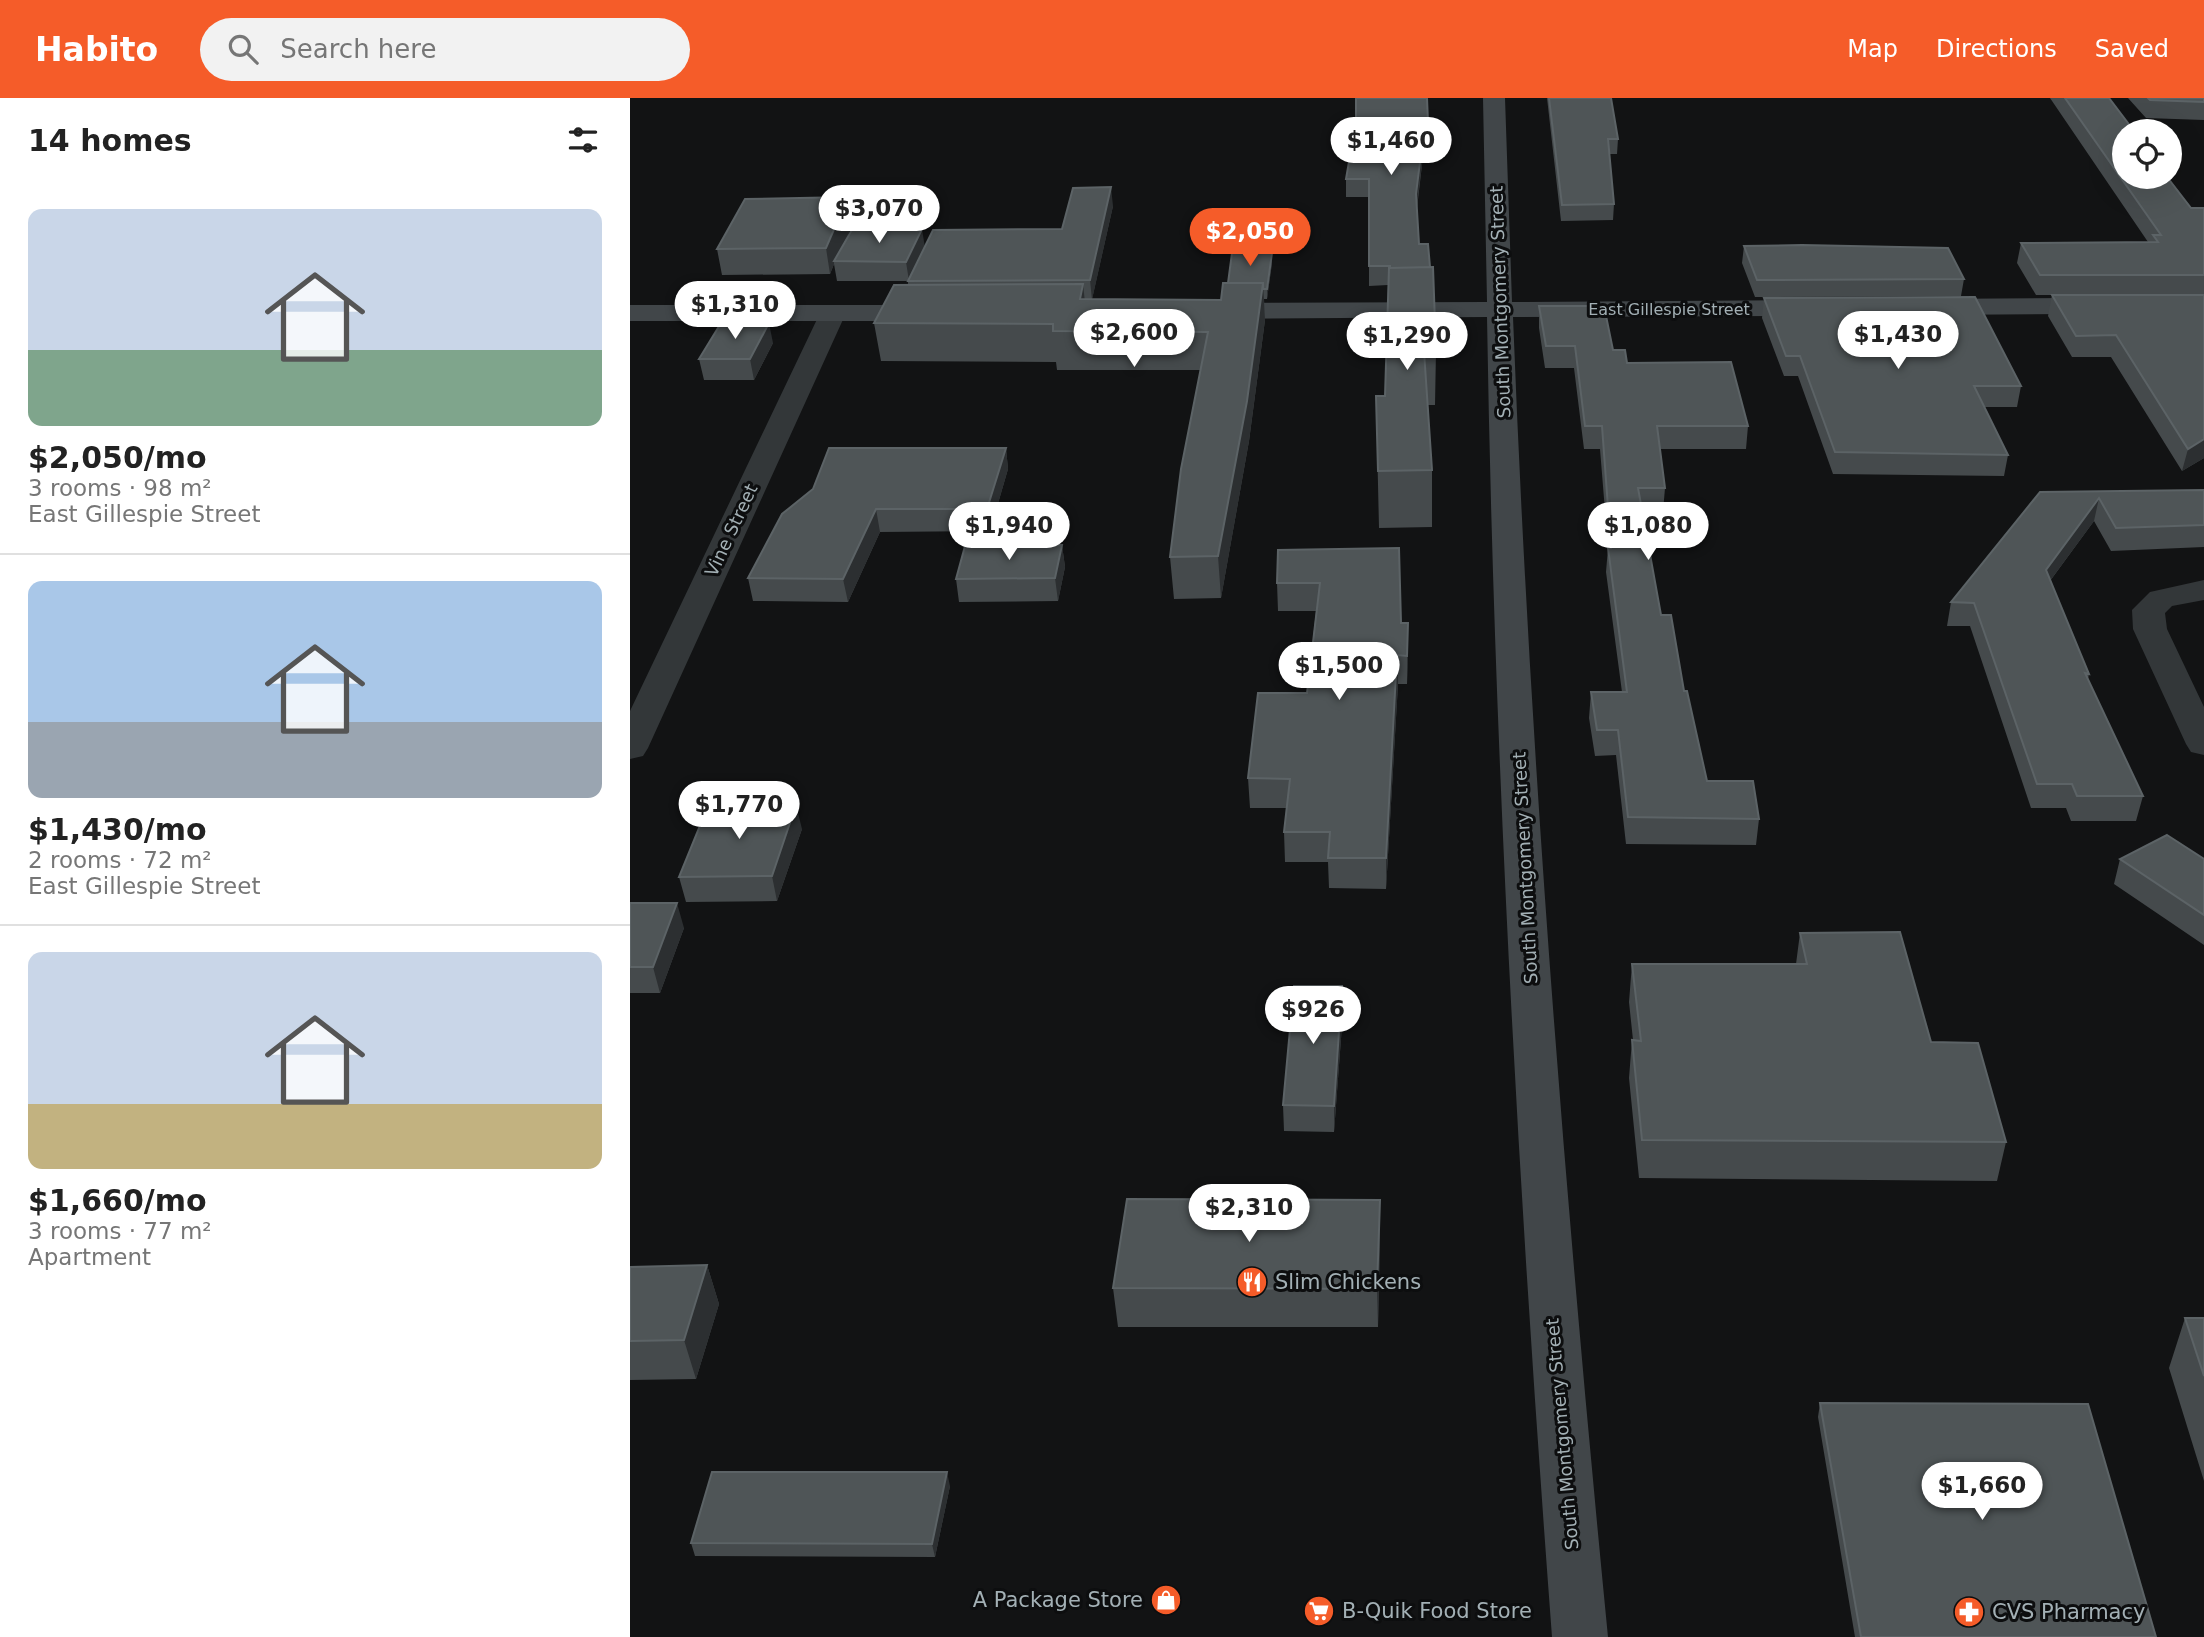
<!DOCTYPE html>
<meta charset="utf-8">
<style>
:root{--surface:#fff;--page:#f2f2f2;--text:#222;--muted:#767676;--line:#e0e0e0;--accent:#f55c29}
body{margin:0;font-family:"DejaVu Sans",sans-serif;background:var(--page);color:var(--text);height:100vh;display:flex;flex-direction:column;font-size:26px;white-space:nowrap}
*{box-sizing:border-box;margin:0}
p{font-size:23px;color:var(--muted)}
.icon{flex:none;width:38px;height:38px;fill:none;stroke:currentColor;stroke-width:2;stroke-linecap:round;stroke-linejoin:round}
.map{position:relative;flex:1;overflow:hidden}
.details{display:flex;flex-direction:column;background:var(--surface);width:630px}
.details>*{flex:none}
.tools{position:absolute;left:1482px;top:21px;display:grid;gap:14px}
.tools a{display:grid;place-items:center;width:70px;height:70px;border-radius:50%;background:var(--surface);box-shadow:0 7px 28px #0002;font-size:35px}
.price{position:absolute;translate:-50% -60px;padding:0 16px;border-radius:24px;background:#fff;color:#222;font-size:23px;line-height:46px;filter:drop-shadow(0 2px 4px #0008)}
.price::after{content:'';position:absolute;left:50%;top:42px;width:21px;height:16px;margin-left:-10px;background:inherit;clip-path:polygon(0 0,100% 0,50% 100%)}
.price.current{background:var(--accent);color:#fff}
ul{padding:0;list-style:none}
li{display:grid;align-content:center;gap:14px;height:371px;padding:0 28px}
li+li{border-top:2px solid var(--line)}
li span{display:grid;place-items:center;height:217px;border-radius:14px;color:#555}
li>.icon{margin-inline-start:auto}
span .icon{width:126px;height:126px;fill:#fffc;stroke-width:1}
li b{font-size:30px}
h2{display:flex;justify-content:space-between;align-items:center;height:84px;padding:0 28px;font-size:30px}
header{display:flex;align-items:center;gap:42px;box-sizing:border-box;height:98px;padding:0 35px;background:var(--accent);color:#fff}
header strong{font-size:33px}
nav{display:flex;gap:38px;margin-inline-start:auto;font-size:24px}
.search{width:490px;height:63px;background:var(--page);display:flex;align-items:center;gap:18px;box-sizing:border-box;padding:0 24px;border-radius:38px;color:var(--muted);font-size:26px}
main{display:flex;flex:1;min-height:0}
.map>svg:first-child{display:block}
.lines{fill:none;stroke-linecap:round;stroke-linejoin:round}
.street{fill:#333739;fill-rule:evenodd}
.secondary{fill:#414649;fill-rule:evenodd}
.wall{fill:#454a4c}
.shaded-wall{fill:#2c2f31}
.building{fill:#4f5557;stroke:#5c6366;stroke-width:2}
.labels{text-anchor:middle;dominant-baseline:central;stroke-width:6;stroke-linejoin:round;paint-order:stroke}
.far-street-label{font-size:16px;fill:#a3b0b5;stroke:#0d0e0f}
.street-label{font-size:18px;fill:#a3b0b5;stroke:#0d0e0f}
.near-poi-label{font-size:21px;fill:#a3b0b5;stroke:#0d0e0f;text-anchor:start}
</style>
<header>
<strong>Habito</strong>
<div class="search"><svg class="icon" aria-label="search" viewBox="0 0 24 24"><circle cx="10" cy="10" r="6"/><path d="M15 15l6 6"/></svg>Search here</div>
<nav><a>Map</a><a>Directions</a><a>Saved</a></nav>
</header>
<main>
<section class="details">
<h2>14 homes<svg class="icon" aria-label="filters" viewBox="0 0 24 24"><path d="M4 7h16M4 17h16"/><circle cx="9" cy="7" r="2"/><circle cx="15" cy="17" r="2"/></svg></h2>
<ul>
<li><span style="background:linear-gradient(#c9d6e8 65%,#7fa58c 0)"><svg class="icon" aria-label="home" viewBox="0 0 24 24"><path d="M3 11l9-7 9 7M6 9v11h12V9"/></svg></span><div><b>$2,050/mo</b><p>3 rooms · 98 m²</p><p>East Gillespie Street</p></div></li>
<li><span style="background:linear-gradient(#a9c7e8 65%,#9aa5b1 0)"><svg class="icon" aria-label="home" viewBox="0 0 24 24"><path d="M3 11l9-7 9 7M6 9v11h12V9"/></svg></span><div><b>$1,430/mo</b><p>2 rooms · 72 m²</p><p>East Gillespie Street</p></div></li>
<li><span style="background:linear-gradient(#c9d6e8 70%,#c2b280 0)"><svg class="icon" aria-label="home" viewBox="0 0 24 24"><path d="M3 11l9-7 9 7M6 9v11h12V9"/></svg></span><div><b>$1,660/mo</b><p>3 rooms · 77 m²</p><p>Apartment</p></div></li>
</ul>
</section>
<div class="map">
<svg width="1574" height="1539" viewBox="0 0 1574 1539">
<rect width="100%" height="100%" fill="#121314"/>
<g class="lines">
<!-- street -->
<path class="street" d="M 203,207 L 212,209 L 216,215 L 18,650 L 13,658 L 0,661 L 0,613 L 190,215 L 194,209 Z
M 1574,482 L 1574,502 L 1542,508 L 1535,515 L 1537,531 L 1574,609 L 1574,657 L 1561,654 L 1556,646 L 1503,531 L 1502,512 L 1520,494 Z"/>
<!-- secondary -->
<path class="secondary" d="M 853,0 L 875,0 L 882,204 L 1187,202 L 1196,205 L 1200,210 L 1196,215 L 1187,218 L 883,219 C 900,660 935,1100 978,1539 L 922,1539 C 889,1100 864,660 857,219 L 582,221 L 573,219 L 569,213 L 573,207 L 582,205 L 857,204 Z
M 1574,199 L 1574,215 L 1296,217 L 1287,214 L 1283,209 L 1287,204 L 1296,201 Z
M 0,207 L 301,207 L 310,209 L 314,215 L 310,221 L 301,223 L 0,223 Z"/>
</g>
<!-- wall -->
<path class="wall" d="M 917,0 L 981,0 L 988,41 L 987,56 L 979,56 L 984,106 L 983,122 L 931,123 Z
M 1420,0 L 1479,0 L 1561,110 L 1574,110 L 1574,360 L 1552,373 L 1481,259 L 1442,259 L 1418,218 L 1422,197 L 1465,197 L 1406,197 L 1387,165 L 1391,145 L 1518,144 Z
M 1498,0 L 1574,0 L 1574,22 L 1516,20 Z
M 726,23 L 798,24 L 798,41 L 795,41 L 787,110 L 789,146 L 806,253 L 805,307 L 798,307 L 802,372 L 802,429 L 749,430 L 746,298 L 755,298 L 758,187 L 739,188 L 739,99 L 716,99 L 716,81 Z
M 483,108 L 462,201 L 591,202 L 598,185 L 642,165 L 637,201 L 634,201 L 635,222 L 619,343 L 591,500 L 544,501 L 540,459 L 571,272 L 427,272 L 426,264 L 251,263 L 244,225 L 278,187 L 278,183 L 207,183 L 204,166 L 200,176 L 92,177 L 87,151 L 223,125 L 212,150 L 295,149 L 432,131 Z
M 1114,148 L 1334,181 L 1331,198 L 1125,199 L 1112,165 Z
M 1134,200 L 1391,288 L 1387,309 L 1354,309 L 1378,357 L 1374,378 L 1203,376 L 1168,278 L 1154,278 L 1132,220 Z
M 909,208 L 983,252 L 997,265 L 1118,328 L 1116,351 L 1030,351 L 1035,390 L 1033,414 L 1012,414 L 1031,517 L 1054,593 L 1077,683 L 1129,721 L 1126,747 L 996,746 L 986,657 L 965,658 L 959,620 L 961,594 L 992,594 L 976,474 L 978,450 L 970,351 L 954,351 L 944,270 L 915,270 L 909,230 Z
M 143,245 L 124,282 L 74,282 L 69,261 Z
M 376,350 L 378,371 L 360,433 L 250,434 L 218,504 L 123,503 L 118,480 L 152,416 Z
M 1574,392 L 1574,449 L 1481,453 L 1464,423 L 1420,483 L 1459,576 L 1458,581 L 1513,698 L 1506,723 L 1441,723 L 1436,710 L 1401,710 L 1340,528 L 1317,528 L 1321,504 L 1410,394 Z
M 432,447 L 435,469 L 428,503 L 329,504 L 326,481 Z
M 648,452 L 771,525 L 778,553 L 777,586 L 768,586 L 756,791 L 699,790 L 698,764 L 655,764 L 654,734 L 657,710 L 620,710 L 618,680 L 677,595 L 686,513 L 648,513 L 647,485 Z
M 172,731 L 147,803 L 56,804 L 49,779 Z
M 1490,761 L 1574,761 L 1574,847 L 1484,786 Z
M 0,805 L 54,830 L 30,895 L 0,895 Z
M 1170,835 L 1301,944 L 1376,1044 L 1367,1083 L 1009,1080 L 999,980 L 1002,942 L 1003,942 L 999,904 L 1002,866 L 1166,866 Z
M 713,914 L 704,1034 L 654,1033 L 653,1007 Z
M 750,1140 L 748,1229 L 488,1229 L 483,1190 Z
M 77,1167 L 89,1206 L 66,1281 L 0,1282 L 0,1169 Z
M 1555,1220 L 1574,1220 L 1574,1383 L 1539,1270 Z
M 1190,1305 L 1526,1539 L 1225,1539 L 1188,1319 Z
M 320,1388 L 305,1459 L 65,1458 L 61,1445 Z"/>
<!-- shaded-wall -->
<path class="shaded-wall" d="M 795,24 L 795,41 L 786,115 L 786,96 Z
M 481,89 L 483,108 L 462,202 L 460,182 Z
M 218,99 L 223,125 L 206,163 L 204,163 L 204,166 L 200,176 L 196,150 Z
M 292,131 L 295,150 L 279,183 L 276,164 Z
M 642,155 L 642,165 L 637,201 L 637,191 Z
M 633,185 L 635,222 L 619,343 L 591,500 L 588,458 Z
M 453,186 L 457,223 L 450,201 Z
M 139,225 L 143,245 L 124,282 L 120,261 Z
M 1574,341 L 1574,360 L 1552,373 L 1558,351 Z
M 376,350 L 378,371 L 360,433 L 357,411 Z
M 1469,400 L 1464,423 L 1411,495 L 1416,472 Z
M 246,411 L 250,434 L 218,504 L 213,481 Z
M 432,447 L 435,469 L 428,503 L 425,480 Z
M 778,525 L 778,553 L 777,586 L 777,558 Z
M 767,557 L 768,586 L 756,791 L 756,760 Z
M 166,707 L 172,731 L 147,803 L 142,778 Z
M 47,805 L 54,830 L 30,895 L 23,869 Z
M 712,888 L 713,914 L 704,1034 L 704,1008 Z
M 750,1102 L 750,1140 L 748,1229 L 747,1191 Z
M 77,1167 L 89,1206 L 66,1281 L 54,1242 Z
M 317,1374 L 320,1388 L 305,1459 L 302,1446 Z"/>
<!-- building -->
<path class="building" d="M 726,0 L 797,0 L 798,24 L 795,24 L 786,96 L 789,146 L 798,146 L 800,169 L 760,170 L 760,168 L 739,168 L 739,81 L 716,81 L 726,23 Z
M 919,0 L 981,0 L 988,41 L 978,41 L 984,106 L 932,107 Z
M 1435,0 L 1479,0 L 1504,33 L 1494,33 L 1494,79 L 1537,79 L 1561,110 L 1574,110 L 1574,177 L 1410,177 L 1391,145 L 1528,144 L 1523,137 L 1531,137 Z
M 1518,0 L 1574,0 L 1574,4 L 1520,2 Z
M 481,89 L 460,182 L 278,183 L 303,132 L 432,131 L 443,90 Z
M 218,99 L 196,150 L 87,151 L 115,101 Z
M 223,130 L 292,131 L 276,164 L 204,163 Z
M 1172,147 L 1318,150 L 1334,181 L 1127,182 L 1114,148 Z
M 602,155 L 642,155 L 637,191 L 633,191 L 633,185 L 598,185 Z
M 803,169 L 806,253 L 794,253 L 802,372 L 748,373 L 746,298 L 755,298 L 759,170 Z
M 593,185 L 633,185 L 617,303 L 588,458 L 540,459 L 551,371 L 578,234 L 423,233 L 423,226 L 244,225 L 264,187 L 453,186 L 450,201 L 591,202 Z
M 1422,197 L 1574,197 L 1574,341 L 1558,351 L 1486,237 L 1446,238 Z
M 1345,199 L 1391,288 L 1344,288 L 1378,357 L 1205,354 L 1170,258 L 1156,258 L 1134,200 Z
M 909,208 L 974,208 L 983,252 L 995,252 L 997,265 L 1101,264 L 1118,328 L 1027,328 L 1035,390 L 1008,390 L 1031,517 L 1041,517 L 1054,593 L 1057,593 L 1077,683 L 1123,683 L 1129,721 L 998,719 L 988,632 L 967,632 L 961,594 L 997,594 L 978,450 L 981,450 L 972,328 L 955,328 L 945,248 L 916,248 Z
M 91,225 L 139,225 L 120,261 L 69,261 Z
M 199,350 L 376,350 L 357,411 L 246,411 L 213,481 L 118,480 L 152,416 L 183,391 Z
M 1574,392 L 1574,427 L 1486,430 L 1469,400 L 1416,472 L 1459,576 L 1455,575 L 1513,698 L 1447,698 L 1442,686 L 1407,686 L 1344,505 L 1321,504 L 1410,394 Z
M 432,447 L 425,480 L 326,481 L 335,448 Z
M 769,450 L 771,525 L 778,525 L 777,558 L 767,557 L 756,760 L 698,760 L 700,734 L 654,734 L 660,681 L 618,680 L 628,595 L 677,595 L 690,485 L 647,485 L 648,452 Z
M 166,707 L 142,778 L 49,779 L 78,708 Z
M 1537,737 L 1574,761 L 1574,817 L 1490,761 Z
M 0,805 L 47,805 L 23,869 L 0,869 Z
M 1270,834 L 1301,944 L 1348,945 L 1376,1044 L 1012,1042 L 1002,942 L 1011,943 L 1002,866 L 1177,866 L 1170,835 Z
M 664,888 L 712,888 L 704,1008 L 653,1007 Z
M 497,1101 L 750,1102 L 747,1191 L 483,1190 Z
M 77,1167 L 54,1242 L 0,1243 L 0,1169 Z
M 1555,1220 L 1574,1220 L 1574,1278 Z
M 1190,1305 L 1458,1306 L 1526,1539 L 1231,1539 Z
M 82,1374 L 317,1374 L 302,1446 L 61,1445 Z"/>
<!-- icons -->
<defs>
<g id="restaurant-disc" transform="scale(1.575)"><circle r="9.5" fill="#f55c29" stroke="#0d0e0f"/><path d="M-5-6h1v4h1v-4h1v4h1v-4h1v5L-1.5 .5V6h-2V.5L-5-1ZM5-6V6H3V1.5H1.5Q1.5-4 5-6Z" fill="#fff"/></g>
<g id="shop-disc" transform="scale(1.575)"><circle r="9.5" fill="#f55c29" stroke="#0d0e0f"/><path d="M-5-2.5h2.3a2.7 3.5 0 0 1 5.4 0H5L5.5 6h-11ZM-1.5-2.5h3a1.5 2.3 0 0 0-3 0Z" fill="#fff"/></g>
<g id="supermarket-disc" transform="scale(1.575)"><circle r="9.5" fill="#f55c29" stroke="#0d0e0f"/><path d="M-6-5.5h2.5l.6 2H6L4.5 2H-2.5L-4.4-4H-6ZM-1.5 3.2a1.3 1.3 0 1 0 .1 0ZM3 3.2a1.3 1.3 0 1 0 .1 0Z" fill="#fff"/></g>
<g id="pharmacy-disc" transform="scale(1.575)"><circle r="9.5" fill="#f55c29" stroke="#0d0e0f"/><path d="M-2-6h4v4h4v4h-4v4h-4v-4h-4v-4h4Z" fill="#fff"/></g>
</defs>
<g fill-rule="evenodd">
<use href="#restaurant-disc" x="622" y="1184"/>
<use href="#shop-disc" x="536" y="1502"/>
<use href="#supermarket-disc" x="689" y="1513"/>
<use href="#pharmacy-disc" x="1339" y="1514"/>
</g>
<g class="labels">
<!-- far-street labels -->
<g class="far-street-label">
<text x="1039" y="211">East Gillespie Street</text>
</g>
<!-- street labels -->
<g class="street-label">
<text transform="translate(870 204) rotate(-92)">South Montgomery Street</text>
<text transform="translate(101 432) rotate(-65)">Vine Street</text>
<text transform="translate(895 770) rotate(-93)">South Montgomery Street</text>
<text transform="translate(932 1336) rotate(-95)">South Montgomery Street</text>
</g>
<!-- near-poi labels -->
<g class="near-poi-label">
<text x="645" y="1184">Slim Chickens</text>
<text x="513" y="1502" text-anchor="end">A Package Store</text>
<text x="712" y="1513">B-Quik Food Store</text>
<text x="1362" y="1514">CVS Pharmacy</text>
</g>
</g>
</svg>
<div class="tools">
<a><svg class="icon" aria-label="locate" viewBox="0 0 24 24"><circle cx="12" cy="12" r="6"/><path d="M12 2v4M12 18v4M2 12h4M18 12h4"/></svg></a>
</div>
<b class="price" style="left:761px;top:79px">$1,460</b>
<b class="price" style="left:249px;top:147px">$3,070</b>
<b class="price current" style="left:620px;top:170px">$2,050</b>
<b class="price" style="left:105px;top:243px">$1,310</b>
<b class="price" style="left:504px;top:271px">$2,600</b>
<b class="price" style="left:1268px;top:273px">$1,430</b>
<b class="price" style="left:777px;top:274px">$1,290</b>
<b class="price" style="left:379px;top:464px">$1,940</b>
<b class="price" style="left:1018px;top:464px">$1,080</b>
<b class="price" style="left:709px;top:604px">$1,500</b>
<b class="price" style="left:109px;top:743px">$1,770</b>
<b class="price" style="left:683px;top:948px">$926</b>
<b class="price" style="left:619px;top:1146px">$2,310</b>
<b class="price" style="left:1352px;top:1424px">$1,660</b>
</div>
</main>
